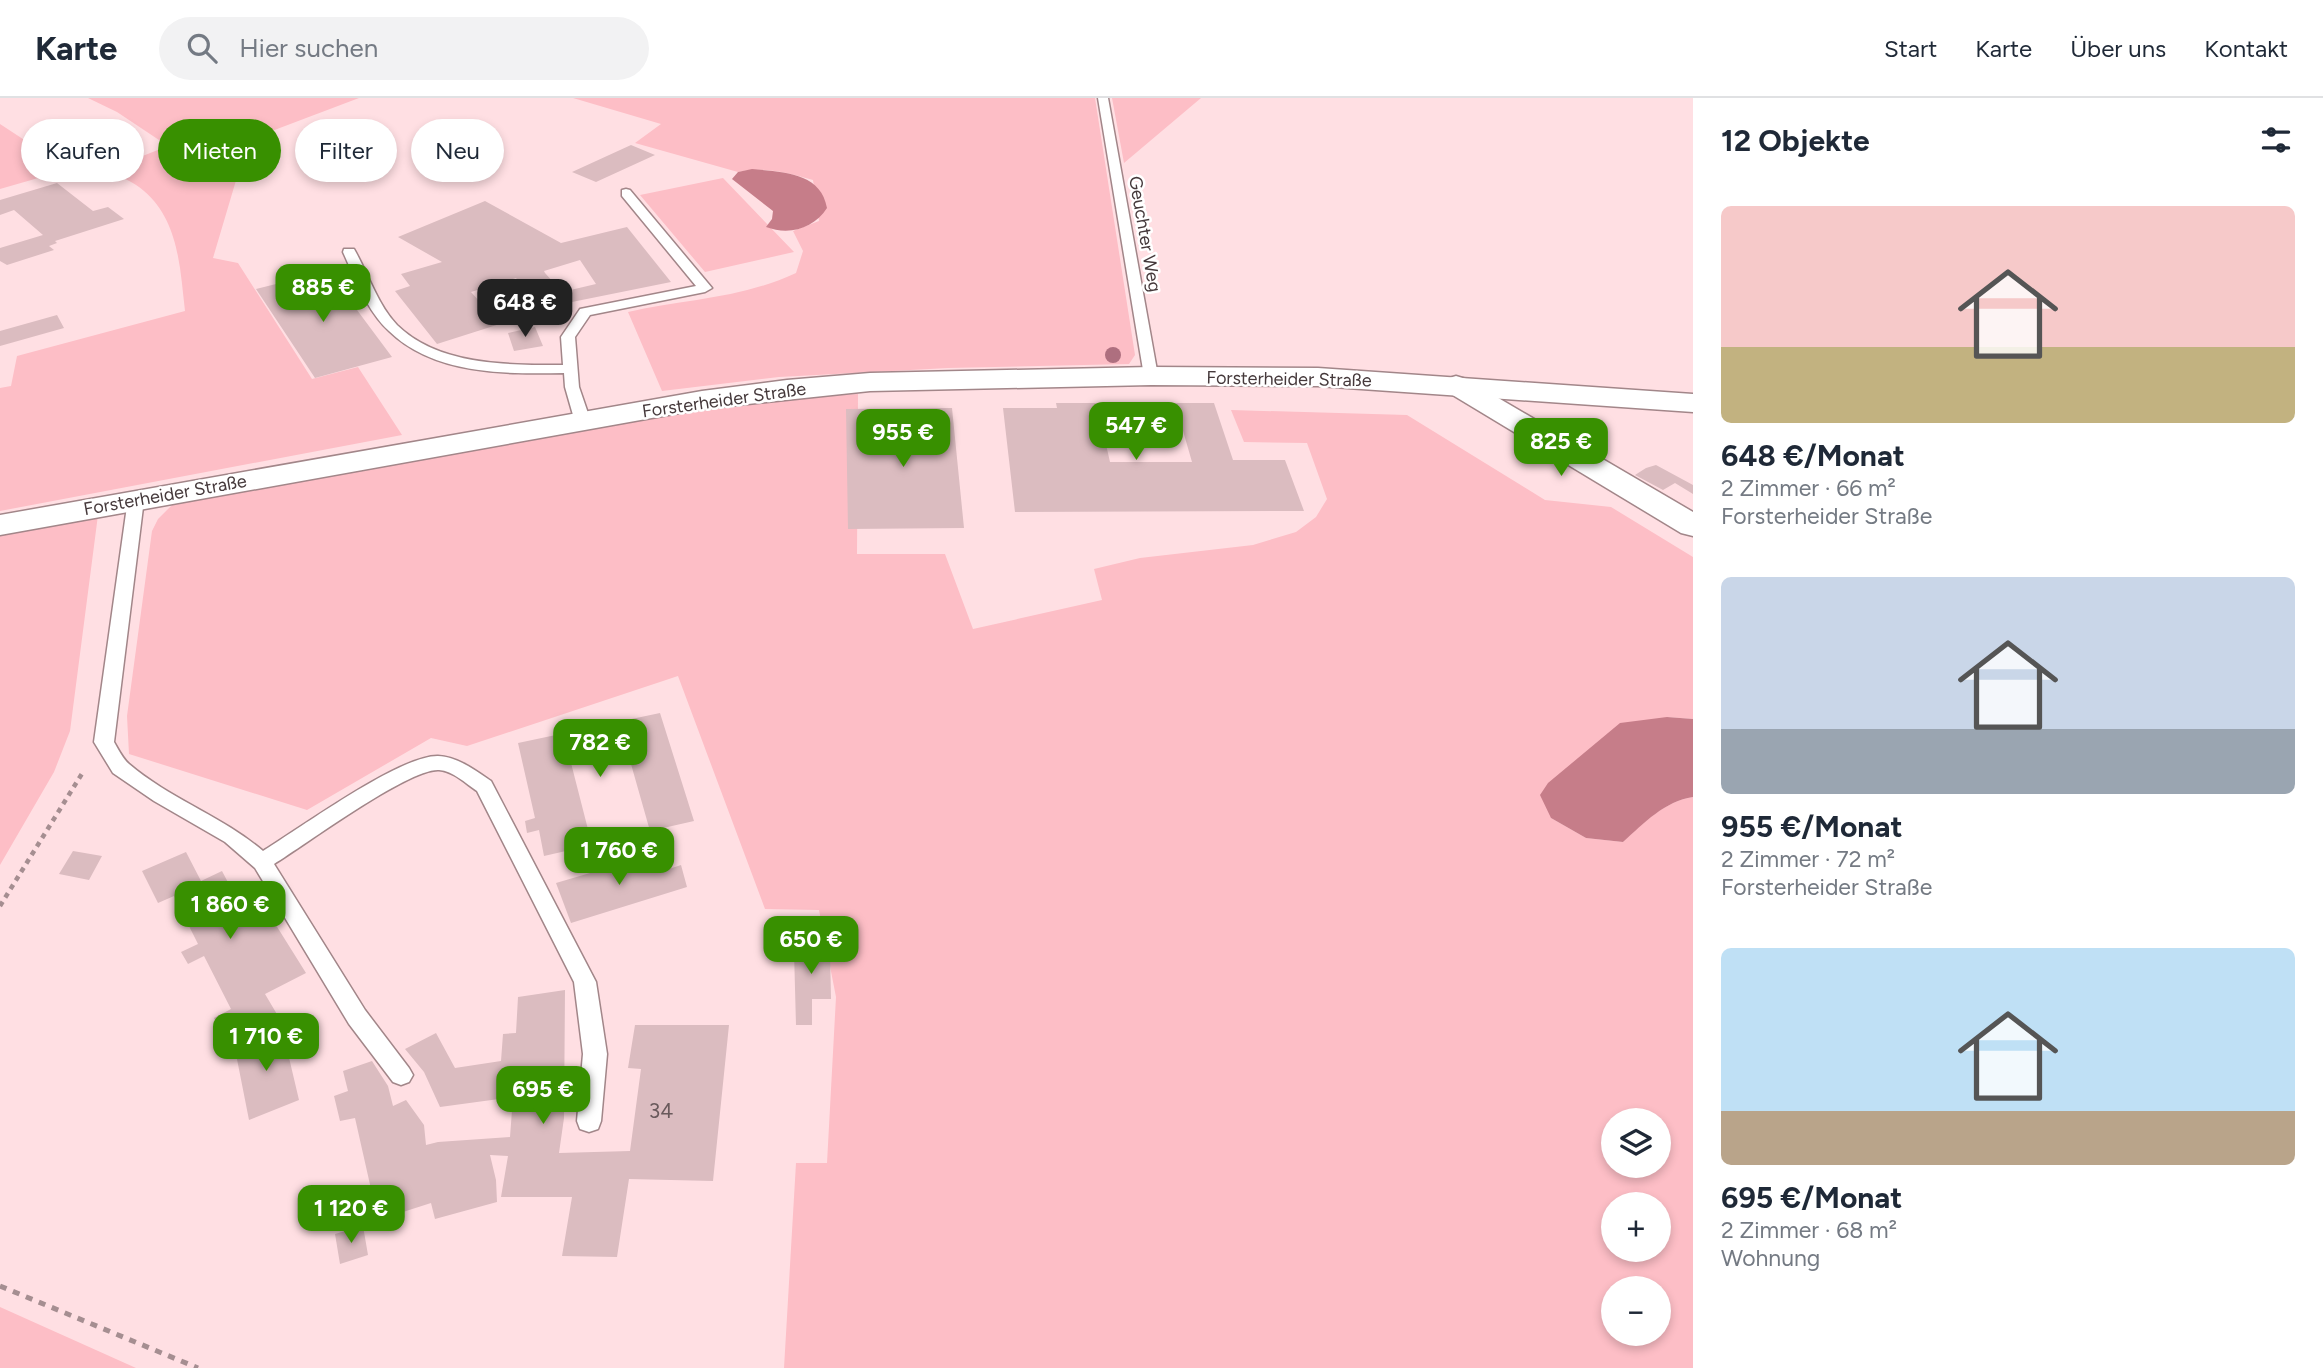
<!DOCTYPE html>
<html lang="de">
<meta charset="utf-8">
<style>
:root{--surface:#fff;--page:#f2f2f3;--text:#1f2937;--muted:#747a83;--line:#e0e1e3;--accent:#389000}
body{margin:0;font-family:Figtree,sans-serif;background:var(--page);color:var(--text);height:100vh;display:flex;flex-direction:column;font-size:26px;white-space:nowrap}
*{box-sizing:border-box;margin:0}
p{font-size:23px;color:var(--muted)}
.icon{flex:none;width:38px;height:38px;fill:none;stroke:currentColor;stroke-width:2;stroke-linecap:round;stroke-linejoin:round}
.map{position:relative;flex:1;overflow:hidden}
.sheet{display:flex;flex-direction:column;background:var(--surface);width:630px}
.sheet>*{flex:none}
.banner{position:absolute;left:21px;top:21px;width:665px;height:63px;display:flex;gap:14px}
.controls{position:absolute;left:1601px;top:1010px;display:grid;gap:14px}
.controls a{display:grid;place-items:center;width:70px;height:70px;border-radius:50%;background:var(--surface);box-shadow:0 4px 10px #0003;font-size:35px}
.price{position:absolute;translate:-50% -60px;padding:0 16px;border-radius:14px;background:var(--accent);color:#fff;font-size:23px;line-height:46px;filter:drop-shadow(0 2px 4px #0008)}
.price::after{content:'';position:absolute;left:50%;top:42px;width:21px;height:16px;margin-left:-10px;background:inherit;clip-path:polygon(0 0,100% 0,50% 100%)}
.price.current{background:#222;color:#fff}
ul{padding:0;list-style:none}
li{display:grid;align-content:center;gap:14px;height:371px;padding:0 28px}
li span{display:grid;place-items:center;height:217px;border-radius:10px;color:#555}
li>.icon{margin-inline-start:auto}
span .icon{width:126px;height:126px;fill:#fffc;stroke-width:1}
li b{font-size:30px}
h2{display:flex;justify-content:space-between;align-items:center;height:84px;padding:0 28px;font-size:30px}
.chip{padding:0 24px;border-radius:32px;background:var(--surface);box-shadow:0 4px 10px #0003;font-size:24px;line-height:63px}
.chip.current{background:var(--accent);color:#fff}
header{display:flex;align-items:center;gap:42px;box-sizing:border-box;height:98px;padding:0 35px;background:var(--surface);border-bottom:2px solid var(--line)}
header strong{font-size:33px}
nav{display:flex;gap:38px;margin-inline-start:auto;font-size:24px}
.search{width:490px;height:63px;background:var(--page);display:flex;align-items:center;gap:18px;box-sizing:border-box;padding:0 24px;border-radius:38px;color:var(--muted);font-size:26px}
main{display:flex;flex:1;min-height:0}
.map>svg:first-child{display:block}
.green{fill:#fdbec6;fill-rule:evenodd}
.water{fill:#c67d89}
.building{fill:#dbbcc0;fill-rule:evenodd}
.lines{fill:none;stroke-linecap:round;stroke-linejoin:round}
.service-casing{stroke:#a28689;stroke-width:3}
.minor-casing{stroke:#a28689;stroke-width:3}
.tertiary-casing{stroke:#a28689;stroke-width:3}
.path-far1{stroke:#a58e91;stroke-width:4.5;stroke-dasharray:5 5;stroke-linecap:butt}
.path{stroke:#a58e91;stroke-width:5;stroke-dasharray:7 7;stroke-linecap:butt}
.service{fill:#fff;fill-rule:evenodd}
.minor{fill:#fff;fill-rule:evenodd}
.tertiary{fill:#fff;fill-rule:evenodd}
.tree{fill:#ae6f7f}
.labels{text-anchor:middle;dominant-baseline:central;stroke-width:5;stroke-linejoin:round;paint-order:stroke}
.far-street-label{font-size:18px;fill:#45393b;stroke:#fff}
.near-number-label{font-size:21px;fill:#6a5a5c}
</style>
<header>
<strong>Karte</strong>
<div class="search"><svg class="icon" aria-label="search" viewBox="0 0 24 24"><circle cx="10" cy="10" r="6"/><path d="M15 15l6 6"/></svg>Hier suchen</div>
<nav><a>Start</a><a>Karte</a><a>Über uns</a><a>Kontakt</a></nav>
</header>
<main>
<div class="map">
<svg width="1693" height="1270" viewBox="0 0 1693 1270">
<rect width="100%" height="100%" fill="#ffdfe3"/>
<!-- green -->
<path class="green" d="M 88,0 L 359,0 L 248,42 L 213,160 L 238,165 L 312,281 L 358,269 L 402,337 L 0,413 L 0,290 L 11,288 L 17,258 L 185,213 C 180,170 179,123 144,93 C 134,84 119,78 107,72 L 168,48 L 117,14 Z
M 573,0 L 1095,0 L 1135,257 L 1129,266 L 948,270 L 779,279 L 662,293 L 628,214 C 686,201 740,201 796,175 L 803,153 L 793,133 L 819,123 L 813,82 C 788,75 763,68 738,74 L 635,45 L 661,26 Z
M 1112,0 L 1201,0 L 1124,65 Z
M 0,26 L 64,68 L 59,74 L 0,91 Z
M 723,80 L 794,154 L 705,174 L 640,97 Z
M 858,296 L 857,456 L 945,456 L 973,531 L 1102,502 L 1094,471 L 1140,460 L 1253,447 L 1296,434 L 1316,419 L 1327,401 L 1307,345 L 1244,344 L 1231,312 L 1407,317 L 1545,402 L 1611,409 L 1693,459 L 1693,621 L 1667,619 L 1551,720 L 1586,740 L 1623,744 C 1643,725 1665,703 1693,699 L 1693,1270 L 784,1270 L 796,1065 L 827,1065 L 836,899 L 819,812 L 765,811 L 678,578 L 467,648 L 431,640 L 307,712 L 129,656 L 127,618 L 152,433 L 158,421 L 176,403 L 753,301 ZM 1614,1022 L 1659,1022 L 1659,1068 L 1614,1068 ZM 1614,1106 L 1659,1106 L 1659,1152 L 1614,1152 ZM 1614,1190 L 1659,1190 L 1659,1236 L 1614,1236 Z
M 98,417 L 70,633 L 54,674 L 0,767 L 0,435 Z
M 0,1209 L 136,1270 L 0,1270 Z"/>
<!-- water -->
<path class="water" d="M 752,71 C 782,74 821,74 827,110 C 814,130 790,138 766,129 L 772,121 L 773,113 L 732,81 L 738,74 Z
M 1667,619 L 1693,621 L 1693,699 C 1665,703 1644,725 1623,744 L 1586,740 L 1551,720 L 1540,697 L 1548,685 L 1620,625 Z"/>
<!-- building -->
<path class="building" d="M 631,47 L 655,57 L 596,84 L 572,74 Z
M 57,85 L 93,113 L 108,109 L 124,121 L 55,143 L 57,145 L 49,148 L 54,152 L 7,167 L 0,163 L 0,150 L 43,137 L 14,112 L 0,117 L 0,102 Z
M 485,103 L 561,145 L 627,129 L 671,184 L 562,206 L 437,246 L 395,193 L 410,188 L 401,176 L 442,164 L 398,139 ZM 580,162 L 596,186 L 562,194 L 545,175 L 544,173 ZM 516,180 L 533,201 L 490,215 L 471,194 Z
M 328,173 L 392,259 L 315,280 L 256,191 Z
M 57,217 L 64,230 L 0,248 L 0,233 Z
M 535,229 L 543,248 L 514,253 L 508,235 Z
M 1056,305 L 1214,305 L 1233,362 L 1285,362 L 1304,413 L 1015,414 L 1003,310 L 1057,310 ZM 1179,319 L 1192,364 L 1110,364 L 1100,320 Z
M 952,310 L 964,430 L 848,431 L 846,311 Z
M 1656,367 L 1693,387 L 1693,396 L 1675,385 L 1663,392 L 1635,377 L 1646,370 Z
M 660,615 L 694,723 L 650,733 L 627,652 L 571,665 L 592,747 L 544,758 L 539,732 L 527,735 L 525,723 L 535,720 L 518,645 Z
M 73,753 L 102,758 L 89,782 L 59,776 Z
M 186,754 L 201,783 L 222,773 L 232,792 L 249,784 L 306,875 L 265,896 L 281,923 L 223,942 L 214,920 L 231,911 L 204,858 L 188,866 L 181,854 L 198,846 L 174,798 L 158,805 L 142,773 Z
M 658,755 L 663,773 L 681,767 L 687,789 L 571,825 L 556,785 Z
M 797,839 L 826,839 L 826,852 L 830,852 L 831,901 L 812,901 L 812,927 L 796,927 L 794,853 L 797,852 Z
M 565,892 L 564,1020 L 559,1055 L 630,1053 L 641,971 L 628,970 L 635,927 L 729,927 L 713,1083 L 629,1081 L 617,1159 L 562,1158 L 572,1099 L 501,1099 L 508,1058 L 490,1057 L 496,1082 L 497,1104 L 435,1121 L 431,1105 L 378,1122 L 355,1020 L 340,1023 L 334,998 L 348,993 L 343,973 L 372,963 L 388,988 L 393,1008 L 406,1002 L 424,1027 L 426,1047 L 438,1044 L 510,1039 L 513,999 L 440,1009 L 424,974 L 405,951 L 436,935 L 455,970 L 501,963 L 503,936 L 516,935 L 518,899 Z
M 282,930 L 299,1002 L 249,1022 L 234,946 Z
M 363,1128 L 368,1157 L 340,1166 L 335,1136 Z"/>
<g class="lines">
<!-- service casing -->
<g class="service-casing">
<path id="service" d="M 1098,0 L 1108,0 L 1158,278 L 1151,282 L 1144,278 Z
M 626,91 L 630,92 L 712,190 L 705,194 L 590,217 L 575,239 L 579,289 L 591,324 L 583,329 L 575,324 L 565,289 L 564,275 C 505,276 434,277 389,233 C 367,213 355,180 343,154 L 344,151 L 354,151 C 368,175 377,206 397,227 C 439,268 509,267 563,267 L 561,239 L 580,211 L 696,188 L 622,98 L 622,92 Z
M 136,396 L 144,401 L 114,644 C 118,651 123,661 129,666 C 170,701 222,718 263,753 C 299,731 400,657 438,658 C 458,659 475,672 491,683 L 596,884 L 607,956 L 601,1023 L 598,1031 L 589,1034 L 580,1031 L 577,1023 L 583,956 L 574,884 L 477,693 C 465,685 453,673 439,672 C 409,670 305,747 274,766 L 365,912 L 409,970 L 413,977 L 409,984 L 401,987 L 393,984 L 349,926 L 255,770 L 225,744 L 154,703 L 113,675 L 94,644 L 128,401 Z"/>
</g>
<!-- minor casing -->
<g class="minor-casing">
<path id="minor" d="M 1456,278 L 1466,281 L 1693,414 L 1693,438 L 1681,435 L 1446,293 L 1441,287 L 1446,281 Z"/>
</g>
<!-- tertiary casing -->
<g class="tertiary-casing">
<path id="tertiary" d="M 1151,269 L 1318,270 L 1693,296 L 1693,314 L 1318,288 L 1151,287 L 870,293 L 702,311 L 0,437 L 0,417 L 702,293 L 787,282 L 870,275 Z"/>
</g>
<!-- path-far1 -->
<path class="path-far1" d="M 0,808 L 83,674"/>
<!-- path -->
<path class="path" d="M 0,1188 L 198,1270"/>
<!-- service -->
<use href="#service" class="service"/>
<!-- minor -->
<use href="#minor" class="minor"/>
<!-- tertiary -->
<use href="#tertiary" class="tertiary"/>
</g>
<!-- trees -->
<circle class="tree" cx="1113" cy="257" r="8"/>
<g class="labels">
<!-- far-street labels -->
<g class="far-street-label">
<text transform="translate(1145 136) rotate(80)">Geuchter Weg</text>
<text transform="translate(1289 281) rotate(1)">Forsterheider Straße</text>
<text transform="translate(724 302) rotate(-8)">Forsterheider Straße</text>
<text transform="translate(165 397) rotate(-10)">Forsterheider Straße</text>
</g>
<!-- near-number labels -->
<g class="near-number-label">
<text x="661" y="1012">34</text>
</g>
</g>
</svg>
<div class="controls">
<a><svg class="icon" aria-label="layers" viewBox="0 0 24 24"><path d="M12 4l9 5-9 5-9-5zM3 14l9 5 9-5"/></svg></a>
<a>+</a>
<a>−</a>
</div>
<b class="price" style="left:323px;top:226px">885 €</b>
<b class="price current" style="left:525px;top:241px">648 €</b>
<b class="price" style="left:1136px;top:364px">547 €</b>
<b class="price" style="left:903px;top:371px">955 €</b>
<b class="price" style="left:1561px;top:380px">825 €</b>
<b class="price" style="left:600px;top:681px">782 €</b>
<b class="price" style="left:619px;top:789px">1 760 €</b>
<b class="price" style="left:230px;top:843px">1 860 €</b>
<b class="price" style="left:811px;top:878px">650 €</b>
<b class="price" style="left:266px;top:975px">1 710 €</b>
<b class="price" style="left:543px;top:1028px">695 €</b>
<b class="price" style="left:351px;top:1147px">1 120 €</b>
<div class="banner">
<a class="chip">Kaufen</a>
<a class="chip current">Mieten</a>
<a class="chip">Filter</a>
<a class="chip">Neu</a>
</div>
</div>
<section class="sheet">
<h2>12 Objekte<svg class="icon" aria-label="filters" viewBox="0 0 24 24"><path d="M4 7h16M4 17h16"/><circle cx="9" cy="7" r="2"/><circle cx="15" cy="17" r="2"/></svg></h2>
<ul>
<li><span style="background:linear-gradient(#f6c9c9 65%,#c2b280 0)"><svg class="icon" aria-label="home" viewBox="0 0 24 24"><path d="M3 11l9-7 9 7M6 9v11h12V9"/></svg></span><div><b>648 €/Monat</b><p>2 Zimmer · 66 m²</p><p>Forsterheider Straße</p></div></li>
<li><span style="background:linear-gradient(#c9d6e8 70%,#9aa5b1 0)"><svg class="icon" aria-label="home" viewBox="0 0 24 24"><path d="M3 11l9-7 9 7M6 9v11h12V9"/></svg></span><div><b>955 €/Monat</b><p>2 Zimmer · 72 m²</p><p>Forsterheider Straße</p></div></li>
<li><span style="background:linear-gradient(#bfe0f5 75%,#b9a48a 0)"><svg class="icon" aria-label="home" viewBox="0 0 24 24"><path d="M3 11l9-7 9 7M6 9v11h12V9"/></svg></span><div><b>695 €/Monat</b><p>2 Zimmer · 68 m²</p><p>Wohnung</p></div></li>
</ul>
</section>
</main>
